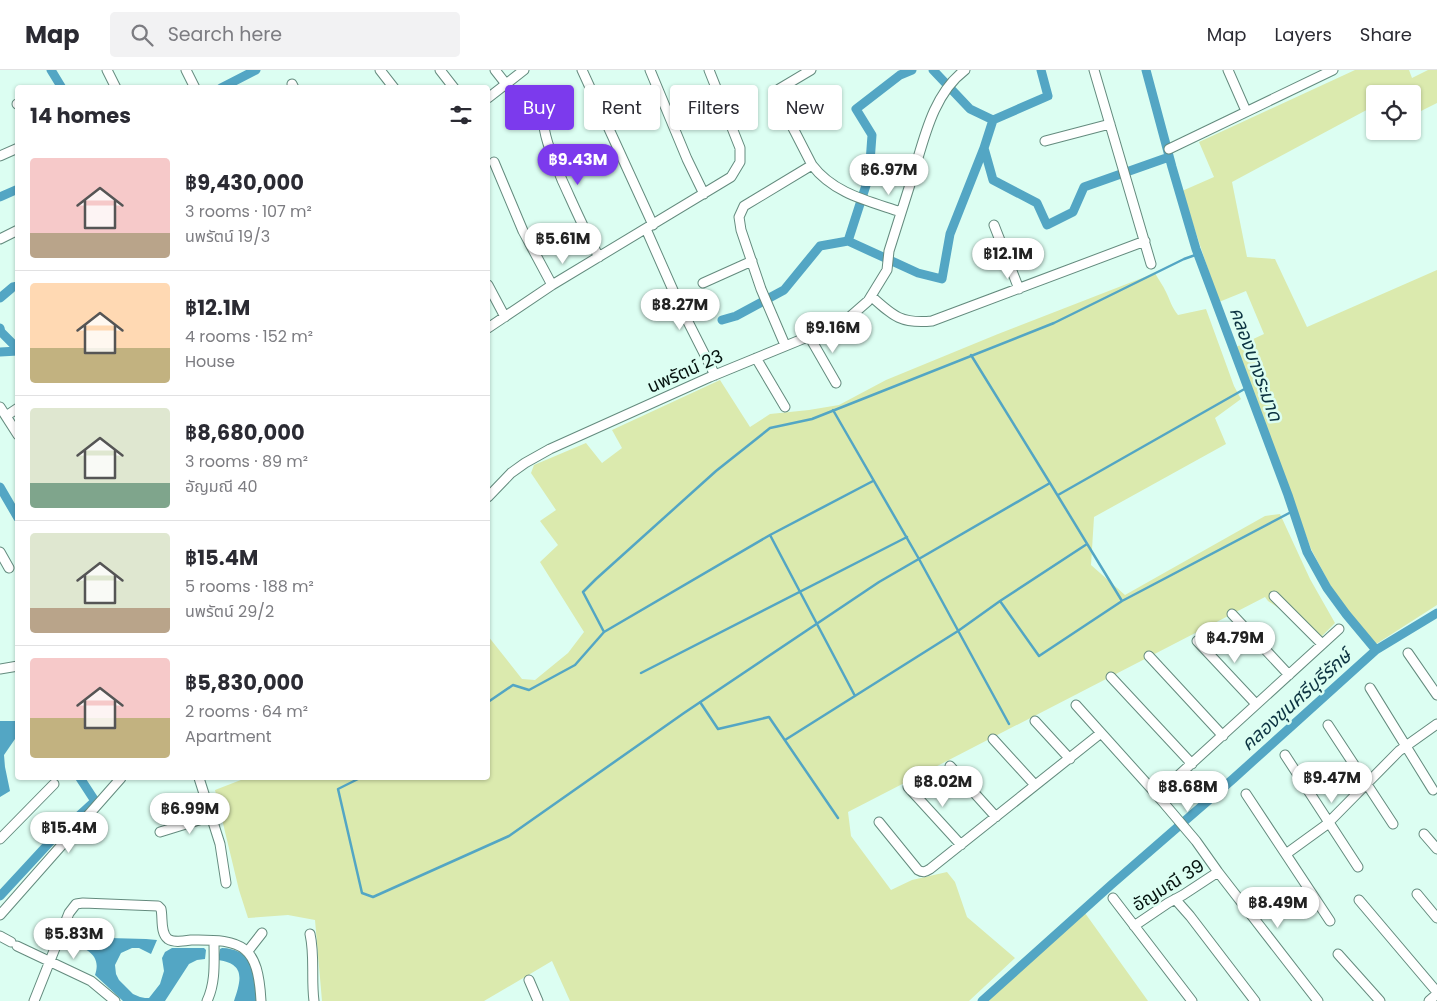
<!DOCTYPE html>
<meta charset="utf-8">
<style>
:root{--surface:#fff;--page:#f2f2f3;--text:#2b2b33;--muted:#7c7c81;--line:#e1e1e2;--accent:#7c3aed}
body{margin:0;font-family:Poppins,"Noto Sans Thai",sans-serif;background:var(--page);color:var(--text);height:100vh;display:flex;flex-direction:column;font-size:19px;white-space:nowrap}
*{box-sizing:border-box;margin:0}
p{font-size:16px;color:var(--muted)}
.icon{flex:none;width:28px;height:28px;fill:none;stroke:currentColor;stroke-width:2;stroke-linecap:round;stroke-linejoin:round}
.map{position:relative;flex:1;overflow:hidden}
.panel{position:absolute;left:15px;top:15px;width:475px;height:695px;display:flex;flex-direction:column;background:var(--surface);border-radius:5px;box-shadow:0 1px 4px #0004}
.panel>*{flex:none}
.hud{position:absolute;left:505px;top:15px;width:475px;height:45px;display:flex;gap:10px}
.controls{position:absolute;left:1366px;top:15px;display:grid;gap:10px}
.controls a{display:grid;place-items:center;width:55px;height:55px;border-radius:5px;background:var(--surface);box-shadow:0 1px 4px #0004;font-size:25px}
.price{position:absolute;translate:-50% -42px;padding:0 11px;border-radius:18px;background:#fff;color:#222;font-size:16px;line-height:32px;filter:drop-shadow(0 1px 2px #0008)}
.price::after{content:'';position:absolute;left:50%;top:30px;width:15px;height:11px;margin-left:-8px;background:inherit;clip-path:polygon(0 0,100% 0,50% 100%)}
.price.selected{background:var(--accent);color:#fff}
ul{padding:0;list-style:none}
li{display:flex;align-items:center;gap:15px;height:125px;padding:0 15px}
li+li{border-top:1px solid var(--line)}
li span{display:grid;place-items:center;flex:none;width:140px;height:100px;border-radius:5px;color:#555}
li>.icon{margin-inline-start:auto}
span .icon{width:60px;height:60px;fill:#fffc;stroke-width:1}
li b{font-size:21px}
h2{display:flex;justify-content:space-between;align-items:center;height:60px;padding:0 15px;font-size:21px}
.pill{padding:0 18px;border-radius:5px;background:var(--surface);box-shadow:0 1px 4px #0004;font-size:18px;line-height:45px}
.pill.selected{background:var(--accent);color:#fff}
header{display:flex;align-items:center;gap:30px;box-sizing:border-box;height:70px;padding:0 25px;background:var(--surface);border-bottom:1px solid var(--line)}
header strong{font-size:24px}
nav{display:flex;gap:28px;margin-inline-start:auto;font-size:18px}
.search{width:350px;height:45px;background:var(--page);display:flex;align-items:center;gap:12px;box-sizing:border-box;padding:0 18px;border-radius:5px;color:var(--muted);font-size:19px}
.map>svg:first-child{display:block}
.green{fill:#dbeaae}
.water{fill:#53a6c4}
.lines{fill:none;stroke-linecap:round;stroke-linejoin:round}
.stream{stroke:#53a6c4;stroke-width:2.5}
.canal{stroke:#53a6c4;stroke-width:9}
.minor-casing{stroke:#648b7e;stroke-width:11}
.minor{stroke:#fff;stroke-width:9}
.labels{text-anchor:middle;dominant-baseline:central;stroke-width:5;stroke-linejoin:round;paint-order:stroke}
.street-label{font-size:18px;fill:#04120e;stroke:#dcfef2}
.water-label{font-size:19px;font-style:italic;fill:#0c3341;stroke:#dcfef2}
</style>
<header>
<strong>Map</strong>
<div class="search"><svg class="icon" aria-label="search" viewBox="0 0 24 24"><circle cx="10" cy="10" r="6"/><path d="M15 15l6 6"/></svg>Search here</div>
<nav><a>Map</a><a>Layers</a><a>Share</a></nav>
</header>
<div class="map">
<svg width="1437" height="931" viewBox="0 0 1437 931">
<rect width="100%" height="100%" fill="#dcfef2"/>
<!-- green -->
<path class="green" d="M 1355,0 L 1409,0 L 1412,8 L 1428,0 L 1437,0 L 1437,33 L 1413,45 L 1412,24 L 1375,24 L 1375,37 L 1374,36 L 1232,112 L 1247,187 L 1275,189 L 1307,257 L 1437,200 L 1437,535 L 1370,578 L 1336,526 L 1311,479 L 1236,277 L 1264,264 L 1246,221 L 1219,232 L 1182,121 L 1214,107 L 1199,72 Z
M 1155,203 C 1158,209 1163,215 1166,222 C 1170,230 1172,238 1178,245 L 1206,239 L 1234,316 L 1241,329 L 1215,348 L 1226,374 L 1094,447 L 1091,495 L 1125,525 L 1265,446 L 1280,444 L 1310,509 L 1335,553 L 1321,567 L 1268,531 L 1265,527 L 848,742 L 851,766 L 891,820 L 912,810 L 947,802 L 955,812 L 967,847 L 1015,888 L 969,931 L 570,931 L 552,891 L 484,931 L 322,931 L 315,850 L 288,845 L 248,848 L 239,820 L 215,720 L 246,708 L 488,708 L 488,566 L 522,609 L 535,610 L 568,583 L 584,562 L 540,492 L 558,475 L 540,451 L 556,440 L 531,403 L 534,395 L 586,373 L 602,393 L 622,378 L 612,360 L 720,310 L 750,357 L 770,344 L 809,340 L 839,335 L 886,310 L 998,264 Z
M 1085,843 L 1148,931 L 985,931 Z"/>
<!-- water -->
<path class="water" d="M 0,651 L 17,651 L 18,668 L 15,669 L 4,685 L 5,697 L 10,721 L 0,727 Z
M 73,867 L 146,869 L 157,870 L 151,884 L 139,878 L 132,878 L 121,883 L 115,895 L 116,904 L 119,910 L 133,924 L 140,927 L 145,928 L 149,928 L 160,914 L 164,901 L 162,888 L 165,882 L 172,878 L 204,878 L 206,880 L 205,889 L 197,890 L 189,894 L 165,931 L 123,931 L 95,905 C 102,885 86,879 71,872 Z
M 222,878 C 255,879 255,906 257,931 L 234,931 C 241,910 246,894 218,890 L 220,879 Z"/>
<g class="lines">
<!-- stream -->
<path class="stream" d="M 971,285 L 1050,413 L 1122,531
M 833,340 L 919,489 L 1009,654
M 1058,425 L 1248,317
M 1000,531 L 1039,586 L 1122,531 L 1293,441
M 604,562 L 770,465
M 641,603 L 907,467
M 855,626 L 770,465 L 873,411
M 488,632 L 513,615 L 529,620 L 575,595 L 604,562 L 583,522 L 596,509 L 716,401 L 770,358 L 812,349 L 1054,253 L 1184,189 L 1198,184
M 700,632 L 718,659 L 769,647 L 838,748
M 785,670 L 958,561 L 1000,531 L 1087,474
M 360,708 L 338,719 L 362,823 L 373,827 L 509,766 L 684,643 L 879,512 L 1050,413"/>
<!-- canal -->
<path class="canal" d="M 51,0 L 62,18
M 933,0 L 970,39 L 993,50
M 1041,0 L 1048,26 L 993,50 L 984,78 L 993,110 L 1037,133 L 1047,155 L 1073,142 L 1084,117 L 1169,87
M 1146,0 L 1172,97 L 1196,179 L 1288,425 L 1307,482 L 1327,518 L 1346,544 L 1376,580
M 221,18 L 256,0
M 0,127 L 18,119
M 848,171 L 869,106 L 872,65 L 856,39 L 900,5 L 912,0
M 0,228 L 13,217 L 18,216
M 722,250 L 736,246 L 784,220 L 820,176 L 848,171 L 918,203 L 942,209 L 950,164 L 984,78
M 0,258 L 1,262 L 18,279
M 0,282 L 18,281
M 0,417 L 18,448
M 0,826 L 50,772 L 95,731 L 80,708
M 982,931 L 1111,815 L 1233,709 L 1376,580 L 1437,543"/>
<!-- minor casing -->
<g class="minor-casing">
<path id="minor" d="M 107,0 L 116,18
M 186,0 L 195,18
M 380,0 L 394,18
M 440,0 L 454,18
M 495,0 L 506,14
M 582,0 L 653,155
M 650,0 L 687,89 L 704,124
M 811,0 L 779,19 L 776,22 L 777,27 L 812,95 C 834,124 869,131 901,142
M 1094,0 L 1151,194
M 1228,0 L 1246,41
M 292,14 L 294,18
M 488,28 L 524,0
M 17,34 L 18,34
M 543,47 C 544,70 554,89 562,110 C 574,136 585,162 599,187
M 1045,71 L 1110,54
M 1169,79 L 1333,0
M 0,86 L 18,78
M 494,92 L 523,161 L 552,215
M 994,155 L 1019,219
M 646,159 L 680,236 L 715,305
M 0,169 L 18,160
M 703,213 L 752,191
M 488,215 L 505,247
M 871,226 C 893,246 901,254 932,251 L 1145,171
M 488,258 L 552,215 L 731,107 L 740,92 L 740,78 L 709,0
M 809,266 L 836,313
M 785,275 L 761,219 L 741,160 L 739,147 L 744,136 L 812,95
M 756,288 L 785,337
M 0,337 L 18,365
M 6,346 L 18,338
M 488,427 L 511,403 L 525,393 L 550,379 L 710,307 L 844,252 L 868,231 L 887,200 L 889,181 C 897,156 905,130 913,105 C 924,69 933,24 965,0
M 0,482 L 9,498
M 1274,526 L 1322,574
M 1232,544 L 1289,605
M 1197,571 L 1256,634
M 1408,583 L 1437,625
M 1149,586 L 1223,666
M 0,599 L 18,596
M 1111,607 L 1192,694
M 1370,618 L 1433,720
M 1076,635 L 1157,725 L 1196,771 L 1218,802 L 1318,931
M 1035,651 L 1070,689
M 1328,655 L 1393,754
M 993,669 L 1035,715
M 1285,685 L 1358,797
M 950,696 L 996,747
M 199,708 L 220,774 L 226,813
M 908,717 L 961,775
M 1246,724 L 1330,851
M 1157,725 L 1339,559
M 879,752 L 918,800 C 923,803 925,802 930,799 L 1101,663
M 160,762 L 212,746
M 1424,764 L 1437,779
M 0,769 L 54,714
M 1286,784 L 1326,755 L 1399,681 L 1437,654
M 1417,824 L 1437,848
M 1113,828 L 1192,931
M 1175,829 L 1190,846 L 1255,931
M 1359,830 L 1437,922
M 0,845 L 121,708
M 1134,856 L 1168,833 L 1183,825 L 1218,802
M 310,864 C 315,886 311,909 314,931
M 0,866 L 11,872
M 17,876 L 91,911 L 115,931
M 248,881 L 262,863
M 1338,884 L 1380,931
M 529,910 L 538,931
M 34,931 L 69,843 L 76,834 L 83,833 L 158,836 L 161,839 C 163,848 160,863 168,869 C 174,873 184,871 191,870 C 244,869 258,876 261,931
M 207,931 C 216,912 214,891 214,871
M 1429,931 L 1437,924"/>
</g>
<!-- minor -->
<use href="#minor" class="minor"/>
</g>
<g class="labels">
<!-- street labels -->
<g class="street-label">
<text transform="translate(685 301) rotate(-24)">นพรัตน์ 23</text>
<text transform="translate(1168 815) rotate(-32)">อัญมณี 39</text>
</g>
<!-- water labels -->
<g class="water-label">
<text transform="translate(1256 294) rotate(70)">คลองบางระมาด</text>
<text transform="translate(1296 630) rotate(-42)">คลองขุนศรีบุรีรักษ์</text>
</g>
</g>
</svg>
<div class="controls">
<a><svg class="icon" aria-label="locate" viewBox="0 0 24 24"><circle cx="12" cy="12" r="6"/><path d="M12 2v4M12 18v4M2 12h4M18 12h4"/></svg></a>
</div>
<b class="price selected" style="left:578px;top:116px">฿9.43M</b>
<b class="price" style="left:889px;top:126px">฿6.97M</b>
<b class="price" style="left:563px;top:195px">฿5.61M</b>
<b class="price" style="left:1008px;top:210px">฿12.1M</b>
<b class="price" style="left:680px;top:261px">฿8.27M</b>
<b class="price" style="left:833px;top:284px">฿9.16M</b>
<b class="price" style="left:1235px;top:594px">฿4.79M</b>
<b class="price" style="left:1332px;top:734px">฿9.47M</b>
<b class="price" style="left:943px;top:738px">฿8.02M</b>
<b class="price" style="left:1188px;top:743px">฿8.68M</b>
<b class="price" style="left:190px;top:765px">฿6.99M</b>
<b class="price" style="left:69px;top:784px">฿15.4M</b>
<b class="price" style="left:1278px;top:859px">฿8.49M</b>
<b class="price" style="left:74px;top:890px">฿5.83M</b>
<div class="hud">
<a class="pill selected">Buy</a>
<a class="pill">Rent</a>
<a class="pill">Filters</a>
<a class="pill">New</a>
</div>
<section class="panel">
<h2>14 homes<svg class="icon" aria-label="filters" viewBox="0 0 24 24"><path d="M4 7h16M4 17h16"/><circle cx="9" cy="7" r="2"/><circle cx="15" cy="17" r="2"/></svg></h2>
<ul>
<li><span style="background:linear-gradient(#f6c9c9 75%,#b9a48a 0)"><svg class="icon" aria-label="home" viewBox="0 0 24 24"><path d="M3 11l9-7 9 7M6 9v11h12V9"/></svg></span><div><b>฿9,430,000</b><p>3 rooms · 107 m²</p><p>นพรัตน์ 19/3</p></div></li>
<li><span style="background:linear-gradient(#ffd9b3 65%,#c2b280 0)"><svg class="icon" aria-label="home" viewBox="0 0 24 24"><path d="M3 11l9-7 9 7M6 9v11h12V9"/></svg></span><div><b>฿12.1M</b><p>4 rooms · 152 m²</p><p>House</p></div></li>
<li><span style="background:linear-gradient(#dfe7d0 75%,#7fa58c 0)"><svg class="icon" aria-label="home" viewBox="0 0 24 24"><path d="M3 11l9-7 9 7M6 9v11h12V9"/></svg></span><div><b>฿8,680,000</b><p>3 rooms · 89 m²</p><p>อัญมณี 40</p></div></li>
<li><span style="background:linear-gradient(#dfe7d0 75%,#b9a48a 0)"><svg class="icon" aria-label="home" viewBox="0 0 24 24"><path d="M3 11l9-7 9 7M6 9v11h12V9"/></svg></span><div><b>฿15.4M</b><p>5 rooms · 188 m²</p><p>นพรัตน์ 29/2</p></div></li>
<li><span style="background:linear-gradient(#f6c9c9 60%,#c2b280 0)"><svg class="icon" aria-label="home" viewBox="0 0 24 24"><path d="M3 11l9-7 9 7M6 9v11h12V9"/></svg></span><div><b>฿5,830,000</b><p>2 rooms · 64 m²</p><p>Apartment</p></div></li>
</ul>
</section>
</div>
